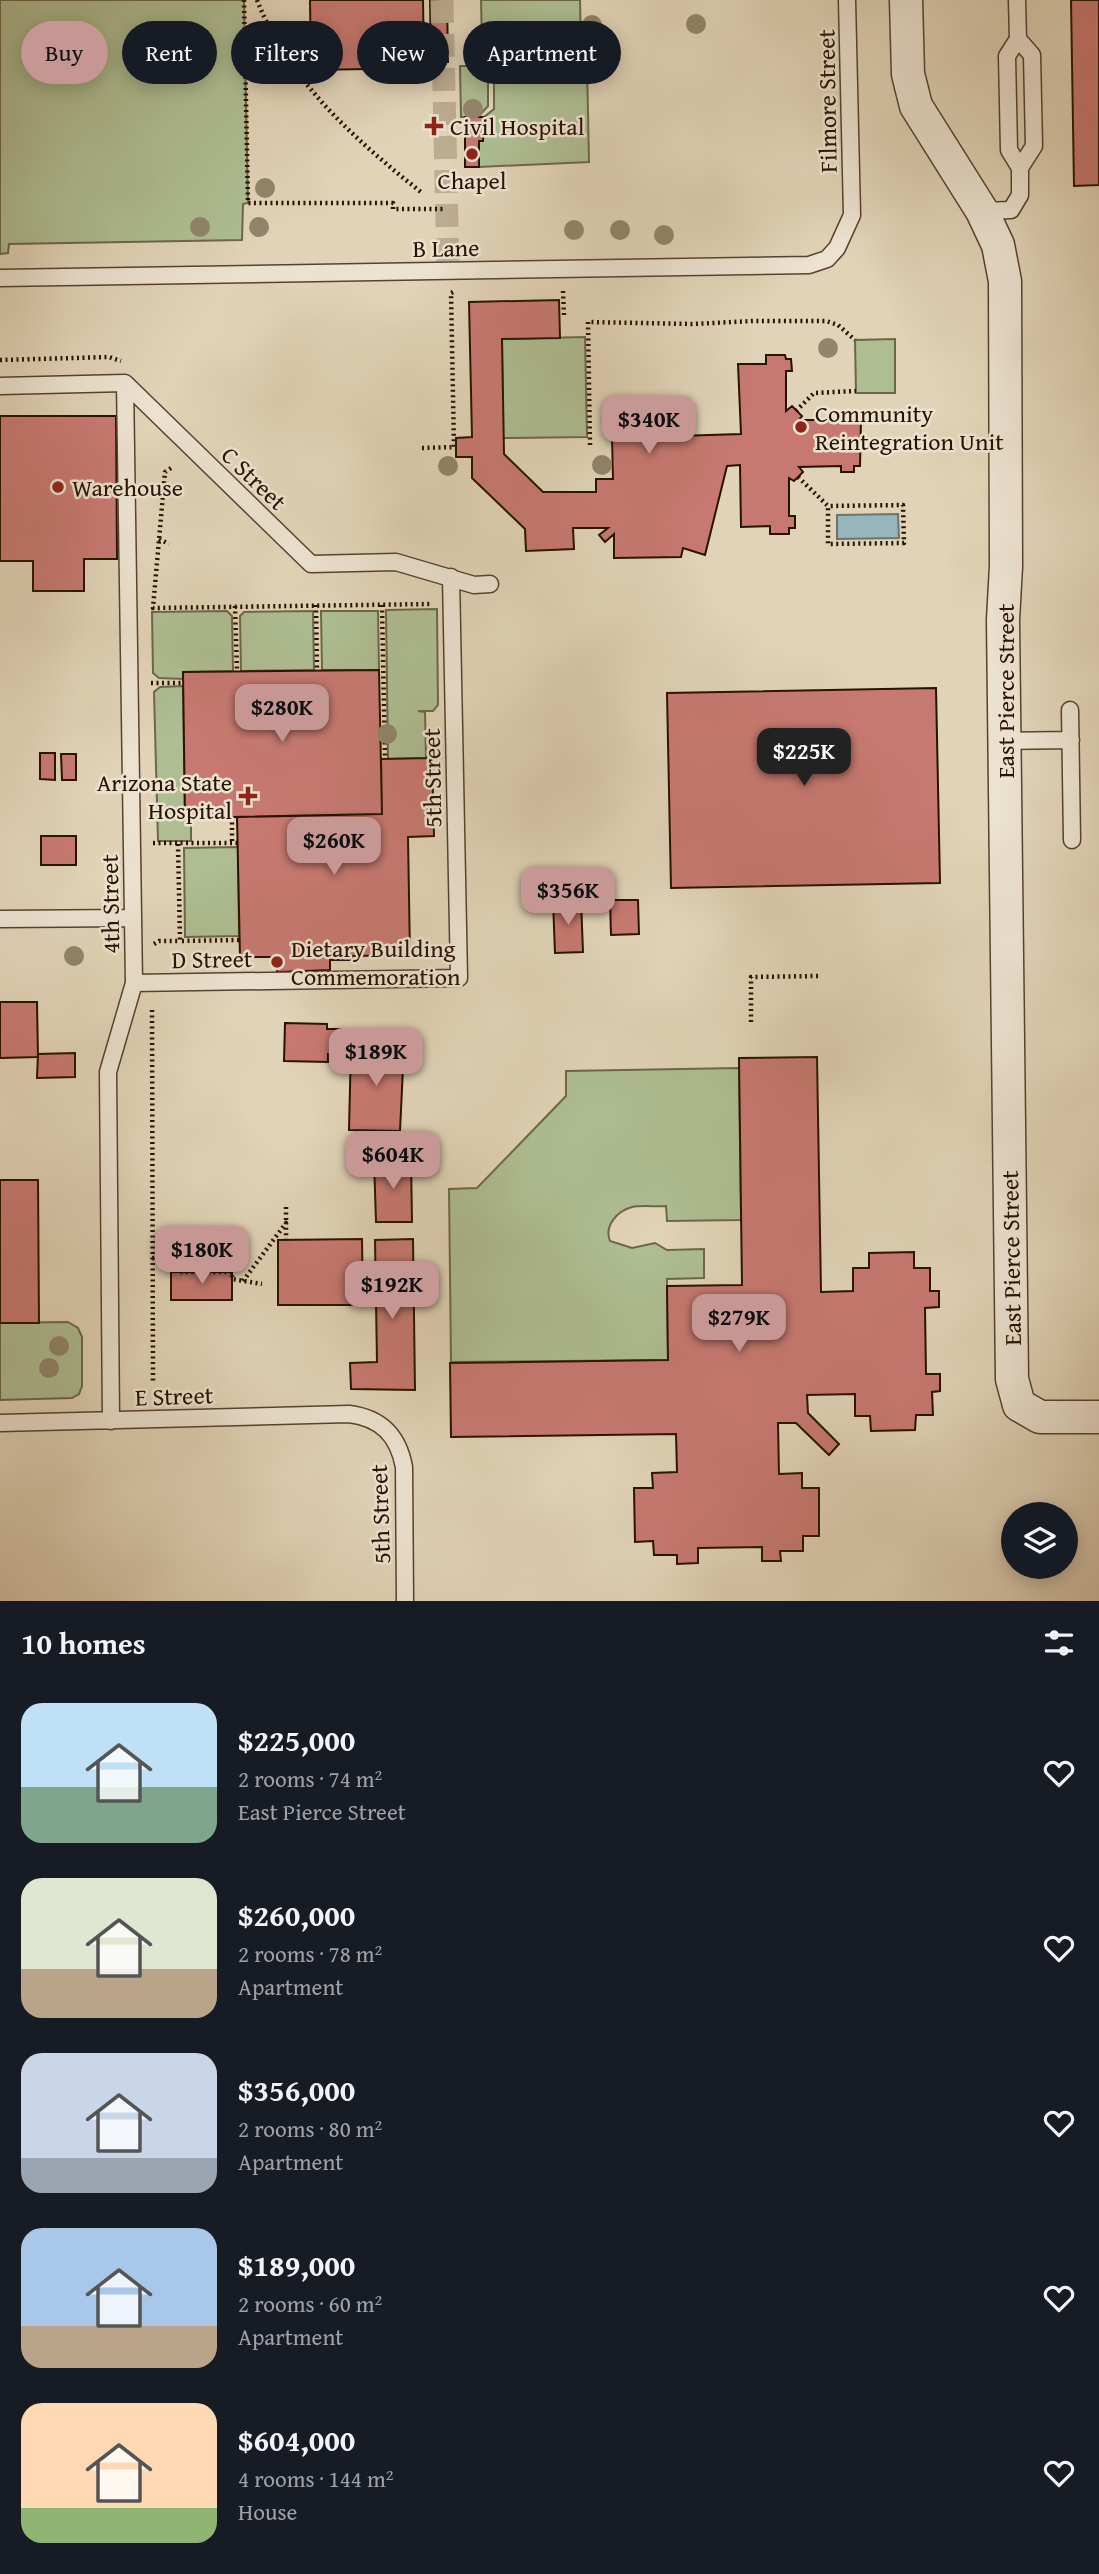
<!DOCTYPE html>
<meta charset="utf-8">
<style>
:root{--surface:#171b24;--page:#242831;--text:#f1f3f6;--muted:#9ea1a6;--accent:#c59692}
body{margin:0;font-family:"Gentium Book Plus",serif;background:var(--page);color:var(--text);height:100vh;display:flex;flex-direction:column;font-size:26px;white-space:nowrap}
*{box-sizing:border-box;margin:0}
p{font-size:23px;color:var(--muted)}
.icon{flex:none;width:38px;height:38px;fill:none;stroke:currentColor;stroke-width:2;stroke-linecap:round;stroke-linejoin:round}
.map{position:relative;height:1601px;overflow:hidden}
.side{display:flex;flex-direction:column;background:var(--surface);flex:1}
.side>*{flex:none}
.hud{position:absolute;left:21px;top:21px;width:700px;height:63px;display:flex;gap:14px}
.fabs{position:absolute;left:1001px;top:1502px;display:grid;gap:14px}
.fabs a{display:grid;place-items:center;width:77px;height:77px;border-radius:50%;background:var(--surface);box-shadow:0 4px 18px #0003;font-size:35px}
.price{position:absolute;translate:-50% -60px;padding:0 16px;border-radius:14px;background:var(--accent);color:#111;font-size:23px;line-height:46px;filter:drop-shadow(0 2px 4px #0008)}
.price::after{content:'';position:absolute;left:50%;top:42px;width:21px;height:16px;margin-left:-10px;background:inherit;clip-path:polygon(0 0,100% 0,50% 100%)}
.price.active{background:#222;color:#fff}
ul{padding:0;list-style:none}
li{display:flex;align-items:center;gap:21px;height:175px;padding:0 21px}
li span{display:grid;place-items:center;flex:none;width:196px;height:140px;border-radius:21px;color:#555}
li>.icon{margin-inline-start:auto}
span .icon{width:84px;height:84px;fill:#fffc;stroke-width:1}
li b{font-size:30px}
h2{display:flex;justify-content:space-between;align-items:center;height:84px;padding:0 21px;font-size:30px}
.pill{padding:0 24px;border-radius:32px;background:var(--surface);box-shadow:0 4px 18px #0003;font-size:24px;line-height:63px}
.pill.active{background:var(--accent);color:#111}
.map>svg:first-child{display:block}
.green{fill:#aebd92;stroke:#6b6849;stroke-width:2}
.water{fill:#98b5b9;stroke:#6b746f;stroke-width:2}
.building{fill:#c77971;stroke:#281200;stroke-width:2}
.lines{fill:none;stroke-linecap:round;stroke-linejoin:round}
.pedestrian-tunnel{stroke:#bcac92;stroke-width:23;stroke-dasharray:23 11;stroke-linecap:butt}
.service-casing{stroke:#56422e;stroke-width:19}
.minor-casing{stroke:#56422e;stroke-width:35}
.path{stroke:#281200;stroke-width:4.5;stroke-dasharray:2 3.5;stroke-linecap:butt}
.service{stroke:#ece2d0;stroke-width:16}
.minor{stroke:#ece2d0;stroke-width:32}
.tree{fill:#91856b}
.poi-dot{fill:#8f2418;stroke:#ece2d0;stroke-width:2.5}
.labels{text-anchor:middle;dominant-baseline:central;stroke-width:5;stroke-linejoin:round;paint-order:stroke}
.street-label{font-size:24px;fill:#281200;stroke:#ece2d0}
.poi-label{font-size:24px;fill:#281200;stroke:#ece2d0;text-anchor:start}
</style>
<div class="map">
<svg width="1099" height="1601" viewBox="0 0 1099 1601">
<rect width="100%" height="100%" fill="#e1d3b7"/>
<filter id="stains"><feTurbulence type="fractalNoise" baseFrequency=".00286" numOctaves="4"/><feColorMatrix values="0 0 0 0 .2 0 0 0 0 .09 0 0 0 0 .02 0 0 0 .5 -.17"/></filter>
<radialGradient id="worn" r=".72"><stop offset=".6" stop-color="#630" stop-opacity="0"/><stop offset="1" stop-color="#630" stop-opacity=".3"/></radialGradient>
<!-- green -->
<path class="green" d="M 0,0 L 244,0 L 248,203 L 243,204 L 242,240 L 9,244 L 8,253 L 0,254 Z
M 481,0 L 580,0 L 581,50 L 494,52 L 493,45 L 482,45 Z
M 587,63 L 589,162 L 479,167 L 479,141 L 483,140 L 484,117 L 494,109 L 494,66 Z
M 460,66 L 488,66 L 488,106 L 478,117 L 461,117 Z
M 585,337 L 587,437 L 503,438 L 502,339 Z
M 895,339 L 895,393 L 856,393 L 855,340 Z
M 437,609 L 438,705 L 433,711 L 418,711 L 425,712 L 426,758 L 388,759 L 386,610 Z
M 227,611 L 232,616 L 233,671 L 183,672 L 183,679 L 159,678 L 153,673 L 152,612 Z
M 313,611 L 314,670 L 241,671 L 240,616 L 244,612 Z
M 321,611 L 378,611 L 379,670 L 322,670 Z
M 183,686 L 185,817 L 191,818 L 191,841 L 158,841 L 154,692 L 160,687 Z
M 238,847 L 239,936 L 185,937 L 184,848 Z
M 739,1068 L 741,1220 L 667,1221 L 666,1206 C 656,1207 642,1205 632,1207 C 617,1211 604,1226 610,1241 L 632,1248 L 655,1243 L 667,1250 L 704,1249 L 704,1278 L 667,1279 L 668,1360 L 451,1362 L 449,1189 L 477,1188 L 566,1096 L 566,1071 Z
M 68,1322 L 78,1328 L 82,1337 L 82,1386 L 79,1394 L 72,1398 L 0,1400 L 0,1323 Z"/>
<!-- water -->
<path class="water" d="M 898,514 L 899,538 L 837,539 L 837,515 Z"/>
<!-- building -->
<path class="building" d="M 310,0 L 423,0 L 424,68 L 311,70 Z
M 430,0 L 447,0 L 448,62 L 431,62 Z
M 1071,0 L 1099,0 L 1099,185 L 1074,186 Z
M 465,117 L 484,117 L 483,141 L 479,141 L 479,167 L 465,167 Z
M 559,300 L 560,338 L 502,339 L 504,454 L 543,492 L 596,492 L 596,479 L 613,479 L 612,438 L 741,434 L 738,364 L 766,364 L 766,355 L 785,355 L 786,359 L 791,359 L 792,371 L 786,371 L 786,411 L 792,406 L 802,416 L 799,420 L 843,420 L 843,414 L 856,413 L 857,418 L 861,418 L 860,466 L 854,466 L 854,472 L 841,472 L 841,466 L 799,467 L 803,472 L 794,481 L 789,478 L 789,516 L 795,516 L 795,528 L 789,528 L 789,534 L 770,534 L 770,526 L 741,527 L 740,465 L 727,466 L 705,555 L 683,548 L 681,557 L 614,558 L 614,534 L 605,542 L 599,535 L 608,528 L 573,528 L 574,549 L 526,551 L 525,529 L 472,478 L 472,457 L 456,457 L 456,438 L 472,437 L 469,302 Z
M 0,416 L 116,416 L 117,559 L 84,559 L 84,591 L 33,591 L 33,561 L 0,561 Z
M 379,670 L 382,814 L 185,818 L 183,672 Z
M 936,688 L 940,883 L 671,888 L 667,693 Z
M 40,753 L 55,753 L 55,780 L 40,779 Z
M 61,754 L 76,754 L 76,780 L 62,780 Z
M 432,758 L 434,836 L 408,837 L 410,955 L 352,956 L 352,960 L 330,960 L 330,970 L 277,972 L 276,957 L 240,957 L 237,817 L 382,814 L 381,759 Z
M 41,836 L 76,836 L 76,865 L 41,865 Z
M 581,900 L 583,952 L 555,953 L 553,901 Z
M 610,900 L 638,900 L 639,934 L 611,935 Z
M 0,1002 L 37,1002 L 38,1057 L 0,1058 Z
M 285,1023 L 327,1024 L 327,1029 L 351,1029 L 351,1055 L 328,1054 L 328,1062 L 284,1061 Z
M 351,1046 L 404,1047 L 400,1131 L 349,1130 Z
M 75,1053 L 75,1077 L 37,1078 L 38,1054 Z
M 817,1057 L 821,1292 L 853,1291 L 853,1268 L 869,1268 L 869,1253 L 914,1252 L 914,1268 L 930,1268 L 930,1291 L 939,1291 L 939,1307 L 925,1308 L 926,1374 L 940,1374 L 940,1391 L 932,1392 L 933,1415 L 916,1415 L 915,1430 L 871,1431 L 870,1416 L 855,1416 L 855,1394 L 807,1395 L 808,1413 L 839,1444 L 829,1455 L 796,1423 L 778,1423 L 779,1474 L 802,1473 L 802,1488 L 819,1488 L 819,1536 L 803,1536 L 803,1551 L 780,1551 L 781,1561 L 762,1561 L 762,1547 L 698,1548 L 698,1563 L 677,1564 L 677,1555 L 654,1555 L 653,1541 L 635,1542 L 634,1488 L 653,1488 L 652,1473 L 677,1472 L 676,1434 L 451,1437 L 450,1363 L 668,1360 L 667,1286 L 742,1285 L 739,1058 Z
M 411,1159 L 412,1222 L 376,1222 L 374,1160 Z
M 0,1180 L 38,1180 L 39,1323 L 0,1323 Z
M 362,1239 L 363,1305 L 278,1305 L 278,1240 Z
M 413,1239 L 415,1390 L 351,1389 L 350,1363 L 377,1362 L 375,1240 Z
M 171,1272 L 232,1272 L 232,1300 L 171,1300 Z"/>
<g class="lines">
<!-- pedestrian-tunnel -->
<path class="pedestrian-tunnel" d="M 442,0 L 448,270"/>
<!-- service casing -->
<g class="service-casing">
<path id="service" d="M 1017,0 L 1018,39 L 1007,56 L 1009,150 L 1020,168
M 982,211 L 1011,210 L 1020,195 L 1020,168 L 1034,146 L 1032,55 L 1018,39
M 0,278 L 809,265 L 827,259 L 837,248 L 852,215 L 847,0
M 0,386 L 125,383 L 311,564 L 396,562 L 474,585 L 490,584
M 1070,710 L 1072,840
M 1005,741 L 1071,740
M 0,919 L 133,918
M 134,983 L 459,978 L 451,577
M 111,1421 L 108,1072 L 134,983 L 125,383
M 0,1423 L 349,1414 C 381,1418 398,1435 404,1467 L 405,1601"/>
</g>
<!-- minor casing -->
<g class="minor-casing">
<path id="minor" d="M 906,0 L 908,74 L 916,106 L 982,211 L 998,245 L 1005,281 L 1006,566 L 1003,620 L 1012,1379 L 1019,1405 L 1040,1417 L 1099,1417"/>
</g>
<!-- path -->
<path class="path" d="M 244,0 L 248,203 L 393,203 L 393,209 L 446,209
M 257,0 C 288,80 355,140 421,192
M 563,291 L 564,315
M 453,292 L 451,293 L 454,447
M 0,360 L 109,357 L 121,361
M 796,411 L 814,393 L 856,391
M 590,445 L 588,322 L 692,324 L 753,321 L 826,321 L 838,325 L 855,340
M 422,448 L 456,447
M 171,468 L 165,472 L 153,608 L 431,604
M 798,477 L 828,506 L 828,544 L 904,543 L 903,505 L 828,506
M 159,539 L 169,544
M 316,605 L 317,670
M 382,605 L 385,758
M 235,606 L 237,671
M 151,683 L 183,683
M 232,817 L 232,843
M 153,843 L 238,843
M 178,844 L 180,941 L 239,940
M 154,944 L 159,941 L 180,941
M 152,1010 L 153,1383
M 751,1022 L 751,977 L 818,976
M 286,1207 L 286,1223
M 152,1258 L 162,1259 L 178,1272 L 232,1272 L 232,1279 L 262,1284
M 243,1281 L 286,1223 L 286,1240"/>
<!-- service -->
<use href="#service" class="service"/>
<!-- minor -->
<use href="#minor" class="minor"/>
</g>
<!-- trees -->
<g class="tree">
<circle cx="696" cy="24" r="10"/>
<circle cx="592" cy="25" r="10"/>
<circle cx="473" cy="109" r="10"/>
<circle cx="265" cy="188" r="10"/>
<circle cx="200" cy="227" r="10"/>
<circle cx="259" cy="227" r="10"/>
<circle cx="574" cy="230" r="10"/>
<circle cx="620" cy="230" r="10"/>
<circle cx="664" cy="235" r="10"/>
<circle cx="828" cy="348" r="10"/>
<circle cx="602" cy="465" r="10"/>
<circle cx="448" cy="466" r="10"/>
<circle cx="387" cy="734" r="10"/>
<circle cx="74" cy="956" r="10"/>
<circle cx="59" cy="1346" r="10"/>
<circle cx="49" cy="1368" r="10"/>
</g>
<!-- markers -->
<g class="poi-dot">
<path d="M430.5 115.5h7v7h7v7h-7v7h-7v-7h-7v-7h7z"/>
<circle cx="472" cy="154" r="7"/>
<circle cx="801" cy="427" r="7"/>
<circle cx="58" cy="487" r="7"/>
<path d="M244.5 785.5h7v7h7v7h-7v7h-7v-7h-7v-7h7z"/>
<circle cx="277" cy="962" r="7"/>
</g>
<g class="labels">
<!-- street labels -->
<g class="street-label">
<text transform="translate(827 101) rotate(-91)">Filmore Street</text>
<text transform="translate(446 248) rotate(-1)">B Lane</text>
<text transform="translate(254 478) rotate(44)">C Street</text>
<text transform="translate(1005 691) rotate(-90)">East Pierce Street</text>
<text transform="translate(432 778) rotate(-91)">5th Street</text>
<text transform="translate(110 904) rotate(-91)">4th Street</text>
<text transform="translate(212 959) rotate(-1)">D Street</text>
<text transform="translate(1011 1258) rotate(-91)">East Pierce Street</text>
<text transform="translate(174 1396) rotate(-2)">E Street</text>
<text transform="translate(380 1514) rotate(-92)">5th Street</text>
</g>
<!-- poi labels -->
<g class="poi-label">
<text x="450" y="126">Civil Hospital</text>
<text x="472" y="180" text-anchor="middle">Chapel</text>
<text x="815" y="413">Community<tspan x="815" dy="28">Reintegration Unit</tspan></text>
<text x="72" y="487">Warehouse</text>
<text x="232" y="782" text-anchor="end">Arizona State<tspan x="232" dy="28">Hospital</tspan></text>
<text x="291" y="948">Dietary Building<tspan x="291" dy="28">Commemoration</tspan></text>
</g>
</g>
<rect width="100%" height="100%" filter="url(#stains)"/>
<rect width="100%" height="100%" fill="url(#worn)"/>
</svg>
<div class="fabs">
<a><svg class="icon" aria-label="layers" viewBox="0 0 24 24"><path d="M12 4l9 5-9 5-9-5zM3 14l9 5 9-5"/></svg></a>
</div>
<b class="price" style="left:649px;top:456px">$340K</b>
<b class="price" style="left:282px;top:744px">$280K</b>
<b class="price active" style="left:804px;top:788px">$225K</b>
<b class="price" style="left:334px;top:877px">$260K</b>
<b class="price" style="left:568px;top:927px">$356K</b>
<b class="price" style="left:376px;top:1088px">$189K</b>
<b class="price" style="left:393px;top:1191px">$604K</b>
<b class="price" style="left:202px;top:1286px">$180K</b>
<b class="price" style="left:392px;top:1321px">$192K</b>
<b class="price" style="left:739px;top:1354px">$279K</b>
<div class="hud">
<a class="pill active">Buy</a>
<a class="pill">Rent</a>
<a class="pill">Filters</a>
<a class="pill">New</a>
<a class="pill">Apartment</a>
</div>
</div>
<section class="side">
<h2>10 homes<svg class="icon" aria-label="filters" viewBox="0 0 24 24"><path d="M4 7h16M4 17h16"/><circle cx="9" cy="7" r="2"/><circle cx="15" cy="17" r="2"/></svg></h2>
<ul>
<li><span style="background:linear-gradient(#bfe0f5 60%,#7fa58c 0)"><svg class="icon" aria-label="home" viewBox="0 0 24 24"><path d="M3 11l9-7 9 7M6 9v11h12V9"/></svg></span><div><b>$225,000</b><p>2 rooms · 74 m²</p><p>East Pierce Street</p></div><svg class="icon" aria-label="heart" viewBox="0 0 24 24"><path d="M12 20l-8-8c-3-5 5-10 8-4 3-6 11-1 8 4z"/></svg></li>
<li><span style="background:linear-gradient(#dfe7d0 65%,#b9a48a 0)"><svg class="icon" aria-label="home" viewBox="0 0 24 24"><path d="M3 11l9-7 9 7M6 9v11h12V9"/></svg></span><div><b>$260,000</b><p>2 rooms · 78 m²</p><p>Apartment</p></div><svg class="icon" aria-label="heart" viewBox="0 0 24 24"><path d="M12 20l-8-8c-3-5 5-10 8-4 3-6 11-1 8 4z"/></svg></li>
<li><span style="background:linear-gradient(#c9d6e8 75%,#9aa5b1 0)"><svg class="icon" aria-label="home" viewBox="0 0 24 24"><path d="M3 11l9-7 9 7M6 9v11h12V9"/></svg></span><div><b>$356,000</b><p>2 rooms · 80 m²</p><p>Apartment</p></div><svg class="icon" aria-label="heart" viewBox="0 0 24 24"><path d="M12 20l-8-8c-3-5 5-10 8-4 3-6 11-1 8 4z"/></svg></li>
<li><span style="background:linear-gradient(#a9c7e8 70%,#b9a48a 0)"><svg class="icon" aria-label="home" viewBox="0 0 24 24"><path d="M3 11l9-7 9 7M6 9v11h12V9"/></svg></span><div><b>$189,000</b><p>2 rooms · 60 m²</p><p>Apartment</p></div><svg class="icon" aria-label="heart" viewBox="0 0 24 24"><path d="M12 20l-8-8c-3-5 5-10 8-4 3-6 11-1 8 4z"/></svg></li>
<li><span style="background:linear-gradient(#ffd9b3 75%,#8fb573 0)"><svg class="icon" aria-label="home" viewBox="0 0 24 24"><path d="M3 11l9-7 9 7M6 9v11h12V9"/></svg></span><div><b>$604,000</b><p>4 rooms · 144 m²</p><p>House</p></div><svg class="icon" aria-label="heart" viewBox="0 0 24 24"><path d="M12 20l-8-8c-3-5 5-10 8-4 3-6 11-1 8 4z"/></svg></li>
</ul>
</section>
